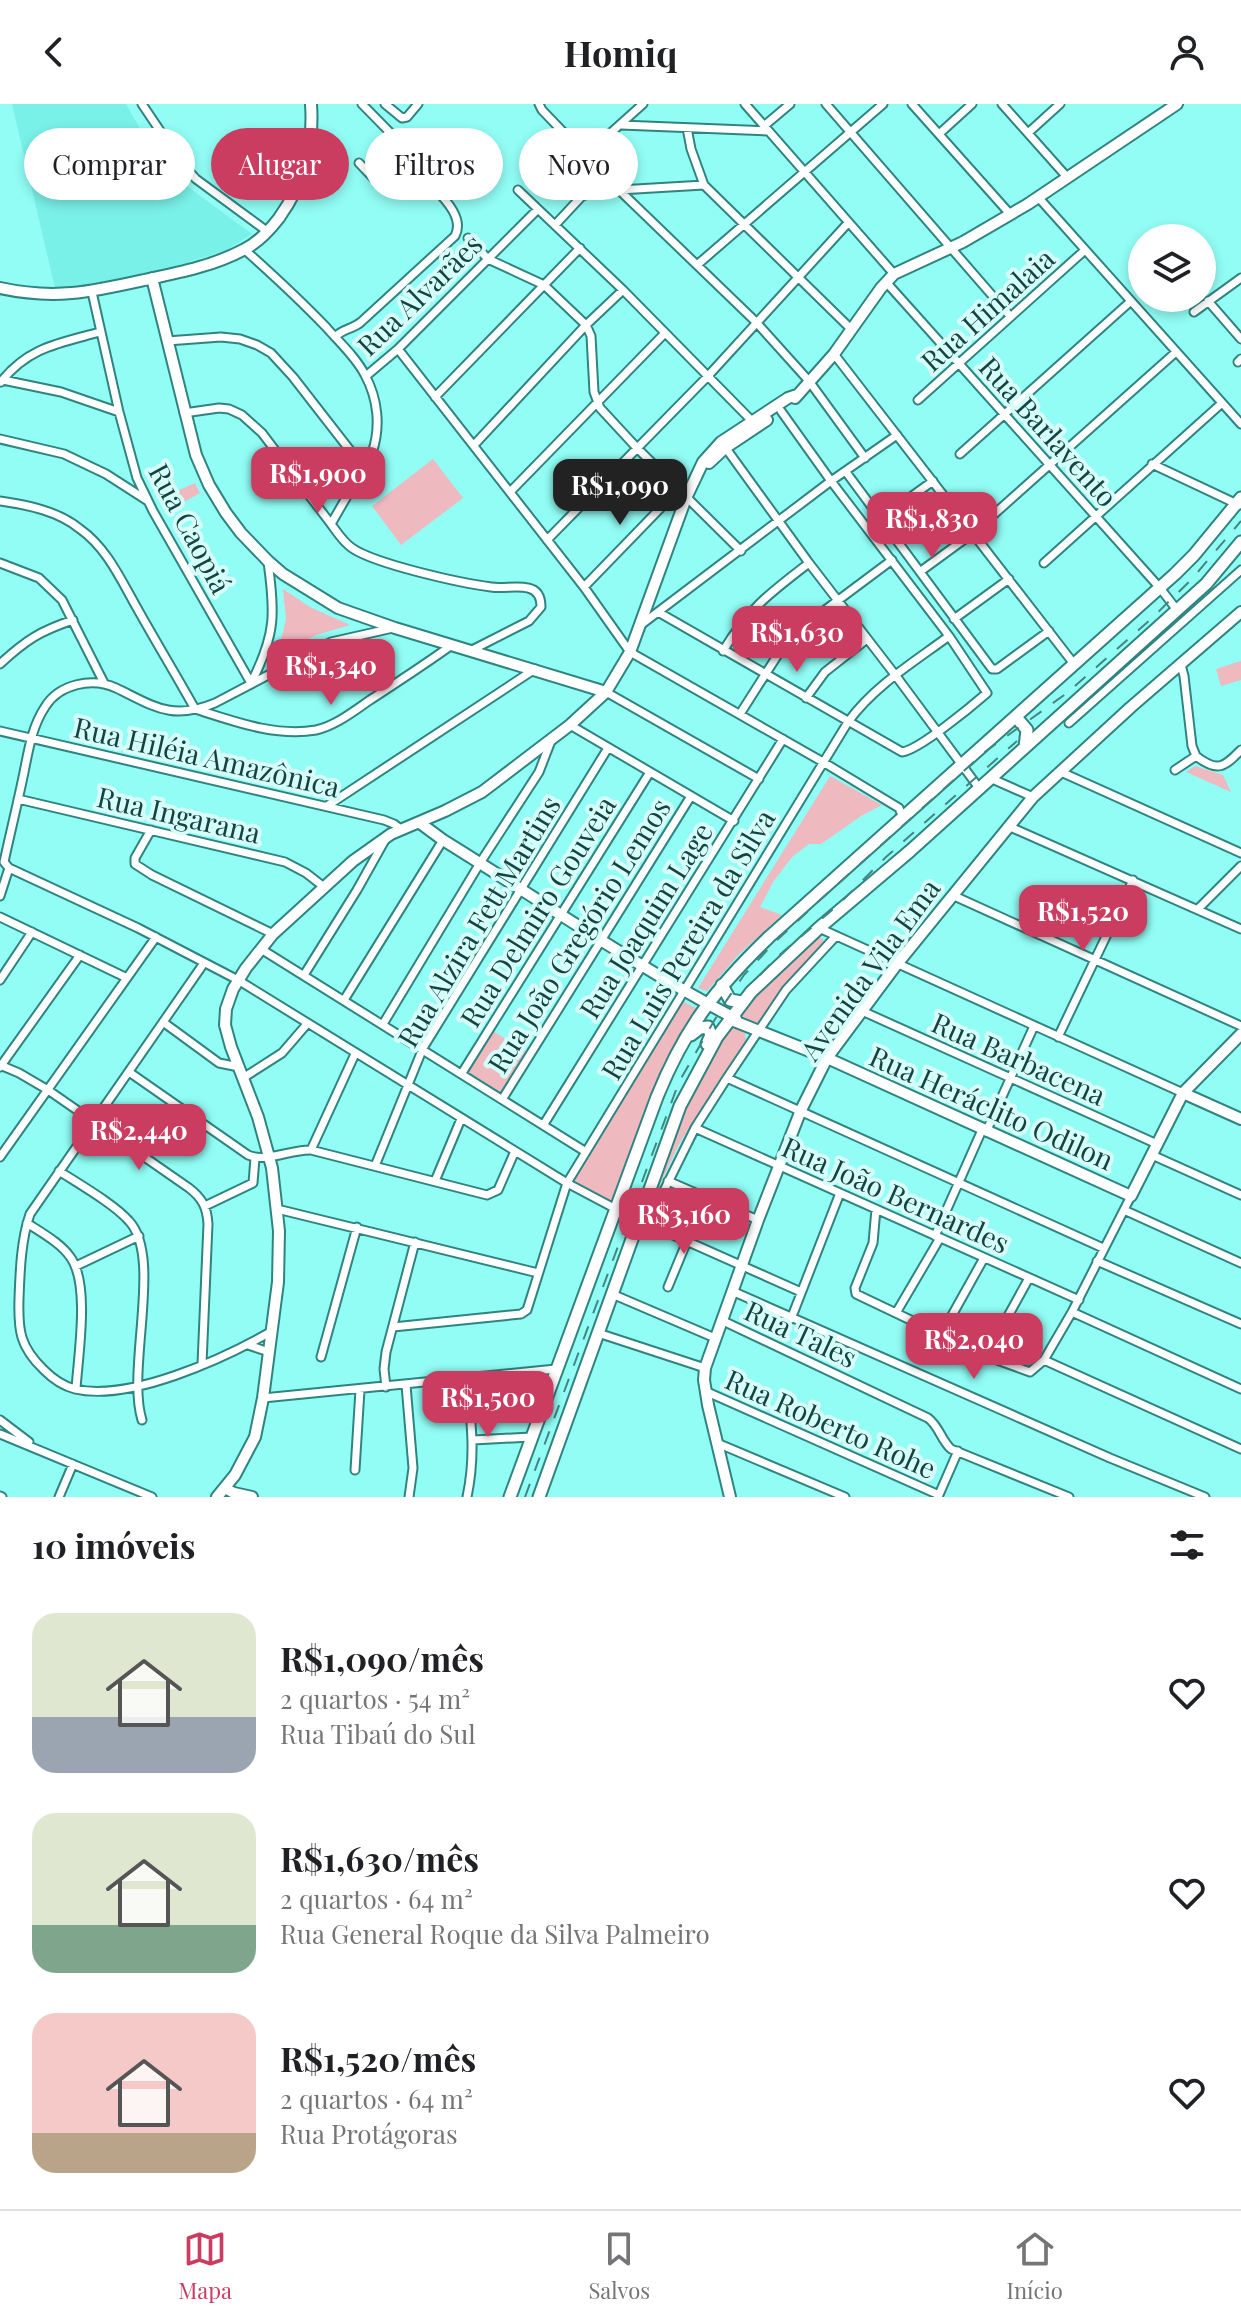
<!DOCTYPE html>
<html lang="pt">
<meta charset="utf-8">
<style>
:root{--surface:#fff;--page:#f2f2f2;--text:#202124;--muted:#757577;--line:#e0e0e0;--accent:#cb3c61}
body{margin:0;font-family:"Playfair Display",serif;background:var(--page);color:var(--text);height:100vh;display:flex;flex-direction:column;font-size:30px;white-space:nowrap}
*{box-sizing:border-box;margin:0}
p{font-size:26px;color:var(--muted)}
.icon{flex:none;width:44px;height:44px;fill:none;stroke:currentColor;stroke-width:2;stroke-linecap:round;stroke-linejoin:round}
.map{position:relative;height:1393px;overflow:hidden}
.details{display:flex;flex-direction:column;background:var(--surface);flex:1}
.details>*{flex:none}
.banner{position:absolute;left:24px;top:24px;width:800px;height:72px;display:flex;gap:16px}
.buttons{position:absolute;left:1128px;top:120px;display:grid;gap:16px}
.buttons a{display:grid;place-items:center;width:88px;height:88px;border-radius:50%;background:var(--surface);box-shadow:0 4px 12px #0003;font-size:40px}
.price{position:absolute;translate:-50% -68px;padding:0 18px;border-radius:16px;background:var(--accent);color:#fff;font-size:26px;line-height:52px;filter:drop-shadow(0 2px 4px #0008)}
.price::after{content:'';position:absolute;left:50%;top:48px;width:24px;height:18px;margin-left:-12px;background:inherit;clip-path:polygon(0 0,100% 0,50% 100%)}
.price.current{background:#222;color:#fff}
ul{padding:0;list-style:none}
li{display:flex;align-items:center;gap:24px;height:200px;padding:0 32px}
li span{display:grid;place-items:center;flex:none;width:224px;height:160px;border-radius:24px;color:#555}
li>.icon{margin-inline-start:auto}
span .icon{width:96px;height:96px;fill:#fffc;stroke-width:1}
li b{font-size:34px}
h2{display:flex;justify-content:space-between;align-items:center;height:96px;padding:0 32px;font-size:34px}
.pill{padding:0 28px;border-radius:36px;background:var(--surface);box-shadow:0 4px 12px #0003;font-size:28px;line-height:72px}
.pill.current{background:var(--accent);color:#fff}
header{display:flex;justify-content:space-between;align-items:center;height:104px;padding:0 32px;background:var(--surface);font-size:36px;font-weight:700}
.tab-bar{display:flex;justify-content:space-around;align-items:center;height:112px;border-top:2px solid var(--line);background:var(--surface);font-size:22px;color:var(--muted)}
.tab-bar a{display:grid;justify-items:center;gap:4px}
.tab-bar .current{color:var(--accent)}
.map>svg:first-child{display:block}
.built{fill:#79f1e8}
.green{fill:#efb9c0}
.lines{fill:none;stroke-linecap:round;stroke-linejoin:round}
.street-casing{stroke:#2f847f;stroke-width:11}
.secondary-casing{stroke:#2f847f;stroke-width:14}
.primary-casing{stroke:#2f847f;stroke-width:15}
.street{stroke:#fff;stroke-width:7}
.secondary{stroke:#fff;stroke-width:10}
.primary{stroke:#fff;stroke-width:11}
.rail{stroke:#418682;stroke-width:2;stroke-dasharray:14 14;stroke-linecap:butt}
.labels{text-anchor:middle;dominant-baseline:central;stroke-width:8;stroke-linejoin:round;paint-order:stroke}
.street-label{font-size:28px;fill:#144341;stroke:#d6fdfa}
</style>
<header><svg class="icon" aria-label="back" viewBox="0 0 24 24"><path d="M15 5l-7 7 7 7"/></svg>Homiq<svg class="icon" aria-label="person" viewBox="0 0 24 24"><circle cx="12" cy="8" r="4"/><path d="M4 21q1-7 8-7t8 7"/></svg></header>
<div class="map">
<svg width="1241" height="1393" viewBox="0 0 1241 1393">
<rect width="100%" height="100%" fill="#91fdf5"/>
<!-- built -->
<path class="built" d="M 12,0 L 126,0 L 146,35 L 172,71 L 252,130 L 225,147 L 165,165 L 98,180 L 55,184 Z"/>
<!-- green -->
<path class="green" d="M 433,355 L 463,394 L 401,441 L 372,402 Z
M 195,379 L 200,389 L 166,408 L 159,395 Z
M 283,485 L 310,503 L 350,521 L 316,531 L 277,552 L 286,515 Z
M 1241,557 L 1241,576 L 1221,582 L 1216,565 Z
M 1195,662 L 1223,671 L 1231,688 L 1186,668 Z
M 830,672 L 882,701 L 861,712 L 821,740 L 809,740 L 792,753 L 773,778 L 760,803 L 782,811 L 739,850 L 707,887 L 698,884 Z
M 814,831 L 823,835 L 824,839 L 758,919 L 752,920 L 736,910 Z
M 682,897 L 696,904 L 666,956 L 611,1098 L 572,1081 L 573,1077 Z
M 731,921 L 745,929 L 746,936 L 679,1040 L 647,1108 L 681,1008 Z
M 493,927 L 527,948 L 502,989 L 468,968 Z"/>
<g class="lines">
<!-- street casing -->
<g class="street-casing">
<path id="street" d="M 142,0 L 183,61 L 196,75 L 268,128
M 385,0 L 402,14 L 407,13 L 418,0
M 539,0 L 542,6 L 615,82 L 756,218 L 809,277 L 865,354
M 745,0 L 894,170
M 826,0 L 1010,212
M 912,0 L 1010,110
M 1002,0 L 1067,73
M 621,21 L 768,27
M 764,22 L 790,0
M 687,24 L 691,45 L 704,81 L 852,226
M 1028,29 L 1060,0
M 939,30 L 972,0
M 586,51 L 643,0
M 359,59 L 383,84 L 391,86 L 415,62 L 415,54 L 362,0
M 518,86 L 623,186 L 753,318
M 619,86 L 704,81
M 1038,93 L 1241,320
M 555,121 L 582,92 L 615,82
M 468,134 L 488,155 L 544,181 L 586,221 L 591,232 L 594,288 L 600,304 L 637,344 L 741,447
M 245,146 C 273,171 300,196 326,223 C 339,238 356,253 365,271 C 378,295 381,323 372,349 L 331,420 C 337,428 343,438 352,444 C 375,460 460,479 491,483 C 503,485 517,481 528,484 C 538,486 541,494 541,503 L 529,517 L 472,546
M 697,161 L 883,0
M 886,178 L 1160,484 L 1177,506
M 92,188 L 119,308 L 137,374 L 153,407 L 251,579
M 1208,197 L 1241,235
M 1194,208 L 1241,174
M 335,233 C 342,225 353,225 361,218 L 455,132 C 466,111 438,89 425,74
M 167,237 L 221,233 L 240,235 L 257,241 L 271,249 L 293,273 L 363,363
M 398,245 L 584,483 L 630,548 L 823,658 L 899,704 L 903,714
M 834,250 L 1074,560
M 1238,258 L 1241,255
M 366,272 L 398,245 L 537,106
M 3,276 L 61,288 L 119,308
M 1,278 C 28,243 60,239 100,228
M 435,293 L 580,144
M 918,296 L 1085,146
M 184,309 L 219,304 L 229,305 L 242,311 L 262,329 L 331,420
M 0,335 L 64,350 L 106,370 L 148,397
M 474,341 L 586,221 L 623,186
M 725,343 L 809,459 L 896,572 L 979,684
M 960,350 L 1131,197
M 1152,360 L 1239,401
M 846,368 L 992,565 L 997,565 L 1049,527
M 510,388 L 665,229
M 0,397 C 28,401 58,407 80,425 C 107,444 121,476 137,504 C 156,538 176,571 195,605 C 233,617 275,633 316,626 C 335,622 354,607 370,596 C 398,578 425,560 452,541
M 880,415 L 933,377
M 547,436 L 708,272 L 848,119
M 0,459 L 39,474 L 62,496 L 104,579
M 1044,459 L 1222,299
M 921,467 L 973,429 L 1176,248
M 584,483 L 678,386
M 658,508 L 902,648 C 919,646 972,602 987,589 L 949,532 L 831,377 L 781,307
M 954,515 L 1009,475
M 642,520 L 831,377 L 897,331
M 723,547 C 749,504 770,489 809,459
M 0,560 C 26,536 40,527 73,516
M 1181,561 L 1184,572 L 1192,642 L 1196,652
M 252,577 C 276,530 275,508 268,458
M 606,588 L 759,675
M 806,594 L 825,568 L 867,535
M 740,610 L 784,541 L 797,527 L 892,456
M 1069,619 L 1241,466
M 570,621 L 734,717
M 0,627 L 384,716 L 394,720 L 402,726
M 1196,652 C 1218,669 1224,663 1241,646
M 1175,666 L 1196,652
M 1061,668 L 1241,749
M 990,674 L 1033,693
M 18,695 L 285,758 L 306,769 L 324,783
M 327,702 L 535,565
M 1008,722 L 1241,825
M 151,726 L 135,754 L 135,760 L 152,771 L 273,830
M 9,764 L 138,824 L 238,876 L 567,1079 L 616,1105
M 952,791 L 1241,922
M 0,792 L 9,764 L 4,758 C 10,730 17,702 23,673 C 28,650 31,624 45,603 C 59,580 92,573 116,584 C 154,602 171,617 215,599 L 331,538 L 393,524
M 1198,805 L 1241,762
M 0,813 L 127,874
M 819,824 L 1183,989
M 261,845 L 586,1048
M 204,859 L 30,1110 C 21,1136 20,1167 19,1195 C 18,1227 20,1243 44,1266 C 53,1275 63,1282 75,1285 C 130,1298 225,1254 272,1227
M 304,871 L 357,786 L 385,736
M 0,876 L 32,828
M 344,896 L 443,736
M 862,907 L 1157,1040
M 163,918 L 219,959 L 239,963
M 383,920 L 480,759 L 539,668 L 551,637
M 1058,933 L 1133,776
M 0,961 L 19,969 L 48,986 L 189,1084 C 202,1094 207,1103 208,1120 L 202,1260
M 0,963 L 80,851
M 129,968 L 248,1051 C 267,1059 291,1045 311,1046 L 487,1091 L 498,1086 L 515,1047
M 462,969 L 650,668
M 243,974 L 282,949 L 307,920
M 727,974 L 1103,1144
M 503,994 L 691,692
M 544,1020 L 783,635
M 695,1024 L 1079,1196
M 986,1028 L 1034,922
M 311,1046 L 355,950
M 1152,1051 L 1241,1091
M 0,1053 L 156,833
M 375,1062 L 423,944 L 608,644
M 59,1067 C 79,1080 114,1100 129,1117 C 163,1153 126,1265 142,1316
M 435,1077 L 461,1015
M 668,1077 L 758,1116
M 205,1102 L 253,1079 L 255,1054
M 277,1105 L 538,1169
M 876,1105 L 873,1139 L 855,1184 L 856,1190 L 986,1252 L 1030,1268 L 1044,1256 L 1072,1208 L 1131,1092
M 1124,1106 L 1241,1159
M 27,1119 C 42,1129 61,1139 71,1154 C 90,1182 78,1252 76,1285
M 646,1119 L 801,1188
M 648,1119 L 695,1024 L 727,974 L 786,886 L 836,832
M 935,1132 L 982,1026
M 1097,1157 L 1241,1220
M 76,1162 L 139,1132
M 668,1183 L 687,1137
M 732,1187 L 1110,1354 L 1205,1393
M 612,1190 L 715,1234
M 1072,1208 L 1241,1285
M 896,1209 L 940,1134
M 791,1215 L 840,1089
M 721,1216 L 928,1314 C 939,1322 941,1336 951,1345 L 1069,1393
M 393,1223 L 521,1210 L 527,1206 L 567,1079 L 848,618 C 874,582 914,558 949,532
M 598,1229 L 705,1264
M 941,1231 L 984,1154
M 248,1241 L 269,1248
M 986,1252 L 1029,1174
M 321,1253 L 357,1123
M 1044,1256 L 1241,1345
M 467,1275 C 471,1318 476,1350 467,1393
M 406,1281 L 413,1364 L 409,1393
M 386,1283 L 384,1265 L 386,1248 L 415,1138
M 705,1287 L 939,1391
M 263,1294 L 556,1265
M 0,1316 L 29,1338
M 0,1330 L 152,1393
M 473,1336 L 531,1333
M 717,1339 L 845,1393
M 355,1366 L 360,1286
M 0,1392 L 2,1393
M 59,1393 L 73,1360
M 938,1393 L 958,1347"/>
</g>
<!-- secondary casing -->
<g class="secondary-casing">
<path id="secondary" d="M 152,174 L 196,351 L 209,381 L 226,409 L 241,429 L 268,457 L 283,470 L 338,504 L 395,524 L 606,588
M 0,184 C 55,196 90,188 144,176 C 177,169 213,162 243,146 C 258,139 269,127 279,114 C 304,79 314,43 311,0
M 795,294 L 834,250 L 881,184 L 894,170 L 963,138 L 1028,100 L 1177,0
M 709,359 L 725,344 L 767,316
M 420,719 L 443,736 C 540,796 635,862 736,915
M 729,915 L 827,954 L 1131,1092 L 1183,989 L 1241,930
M 1183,989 L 1241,1015
M 225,1384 L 234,1389 L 252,1393
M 217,1393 L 235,1371 L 255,1333 L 263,1294 L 278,1178 L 279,1127 L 272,1064 L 258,1013 L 231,943 L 225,921 L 226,905 L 233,885 L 246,864 L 273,830 L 353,757 L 391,730 L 445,707 L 482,688 L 570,621 L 606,588 L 630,548 L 686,394 L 703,358 L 721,338 L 788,294 L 797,291
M 730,1393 L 708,1301 L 704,1276 L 705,1264 L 758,1116 L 801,1006 L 827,954 L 897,860 L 1033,693 L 1131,603 L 1241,508"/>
</g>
<!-- primary casing -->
<g class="primary-casing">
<path id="primary" d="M 1016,613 L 1027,626 L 1025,643
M 722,881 L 730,896 L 742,898
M 691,931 L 700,924 L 708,923 L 711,931 L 707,940
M 616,1105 L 640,1115
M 510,1393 L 657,993 C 685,924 715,885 769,833 L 1175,470 L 1194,451 L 1241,394
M 539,1393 L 680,1002 L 717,933 L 751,888 L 819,824 L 910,747 L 1206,480 L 1241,438"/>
</g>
<!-- street -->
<use href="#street" class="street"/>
<!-- secondary -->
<use href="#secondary" class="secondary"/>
<!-- primary -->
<use href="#primary" class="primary"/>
<!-- rail -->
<path class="rail" d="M 760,871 L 777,853 L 838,801 L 886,753 L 1017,637
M 525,1393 L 679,978 L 722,903 L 744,871 L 774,839 L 820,796 L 986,647 L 1067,589 L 1150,516 L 1191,476 L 1241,417"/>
</g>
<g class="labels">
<!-- street labels -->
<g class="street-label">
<text transform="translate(419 190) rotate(-44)">Rua Alvarães</text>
<text transform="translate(987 205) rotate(-42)">Rua Himalaia</text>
<text transform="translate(1049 327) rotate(48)">Rua Barlavento</text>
<text transform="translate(191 424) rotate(62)">Rua Caopiá</text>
<text transform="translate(207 652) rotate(13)">Rua Hiléia Amazônica</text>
<text transform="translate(179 710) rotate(13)">Rua Ingarana</text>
<text transform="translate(537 807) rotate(-58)">Rua Delmiro Gouveia</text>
<text transform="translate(645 816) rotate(-58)">Rua Joaquim Lage</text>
<text transform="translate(478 817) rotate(-59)">Rua Alzira Fett Martins</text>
<text transform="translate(578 831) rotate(-58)">Rua João Gregório Lemos</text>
<text transform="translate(687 840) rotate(-59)">Rua Luis Pereira da Silva</text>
<text transform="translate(869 865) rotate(-54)">Avenida Vila Ema</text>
<text transform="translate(1019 954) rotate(24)">Rua Barbacena</text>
<text transform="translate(992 1003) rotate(24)">Rua Heráclito Odilon</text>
<text transform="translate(896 1090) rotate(24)">Rua João Bernardes</text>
<text transform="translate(801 1229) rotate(25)">Rua Tales</text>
<text transform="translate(831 1319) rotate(24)">Rua Roberto Rohe</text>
</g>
</g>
</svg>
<div class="buttons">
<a><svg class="icon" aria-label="layers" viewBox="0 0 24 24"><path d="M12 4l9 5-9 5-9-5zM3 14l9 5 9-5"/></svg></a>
</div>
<b class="price" style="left:318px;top:411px">R$1,900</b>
<b class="price current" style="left:620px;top:423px">R$1,090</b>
<b class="price" style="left:932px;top:456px">R$1,830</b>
<b class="price" style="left:797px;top:570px">R$1,630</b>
<b class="price" style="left:331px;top:603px">R$1,340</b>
<b class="price" style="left:1083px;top:849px">R$1,520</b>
<b class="price" style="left:139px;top:1068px">R$2,440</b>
<b class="price" style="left:684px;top:1152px">R$3,160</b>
<b class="price" style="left:974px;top:1277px">R$2,040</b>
<b class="price" style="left:488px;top:1335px">R$1,500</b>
<div class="banner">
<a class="pill">Comprar</a>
<a class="pill current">Alugar</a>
<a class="pill">Filtros</a>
<a class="pill">Novo</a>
</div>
</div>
<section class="details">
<h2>10 imóveis<svg class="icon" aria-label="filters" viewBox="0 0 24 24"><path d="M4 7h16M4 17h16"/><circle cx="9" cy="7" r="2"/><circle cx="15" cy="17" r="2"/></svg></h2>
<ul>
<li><span style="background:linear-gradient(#dfe7d0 65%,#9aa5b1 0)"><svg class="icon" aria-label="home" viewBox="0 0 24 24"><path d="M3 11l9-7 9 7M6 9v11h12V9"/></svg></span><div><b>R$1,090/mês</b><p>2 quartos · 54 m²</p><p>Rua Tibaú do Sul</p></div><svg class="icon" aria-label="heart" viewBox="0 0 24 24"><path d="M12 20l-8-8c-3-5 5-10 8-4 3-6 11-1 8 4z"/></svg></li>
<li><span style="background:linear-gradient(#dfe7d0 70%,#7fa58c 0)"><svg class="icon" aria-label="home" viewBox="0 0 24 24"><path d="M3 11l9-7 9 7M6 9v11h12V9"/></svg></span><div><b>R$1,630/mês</b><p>2 quartos · 64 m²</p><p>Rua General Roque da Silva Palmeiro</p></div><svg class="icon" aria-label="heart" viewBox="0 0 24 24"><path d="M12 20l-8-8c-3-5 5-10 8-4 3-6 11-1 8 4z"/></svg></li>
<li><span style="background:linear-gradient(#f6c9c9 75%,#b9a48a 0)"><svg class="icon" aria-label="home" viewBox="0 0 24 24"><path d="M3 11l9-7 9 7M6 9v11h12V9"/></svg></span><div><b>R$1,520/mês</b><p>2 quartos · 64 m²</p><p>Rua Protágoras</p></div><svg class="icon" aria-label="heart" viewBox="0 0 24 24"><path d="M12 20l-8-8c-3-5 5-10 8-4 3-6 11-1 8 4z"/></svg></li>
</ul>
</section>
<nav class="tab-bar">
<a class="current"><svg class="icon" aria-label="map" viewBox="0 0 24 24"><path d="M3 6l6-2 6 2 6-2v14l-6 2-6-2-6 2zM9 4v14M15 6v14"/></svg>Mapa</a>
<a><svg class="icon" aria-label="saved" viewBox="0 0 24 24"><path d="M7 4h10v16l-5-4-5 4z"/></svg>Salvos</a>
<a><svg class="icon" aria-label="home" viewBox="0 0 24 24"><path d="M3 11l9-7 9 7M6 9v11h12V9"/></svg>Início</a>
</nav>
